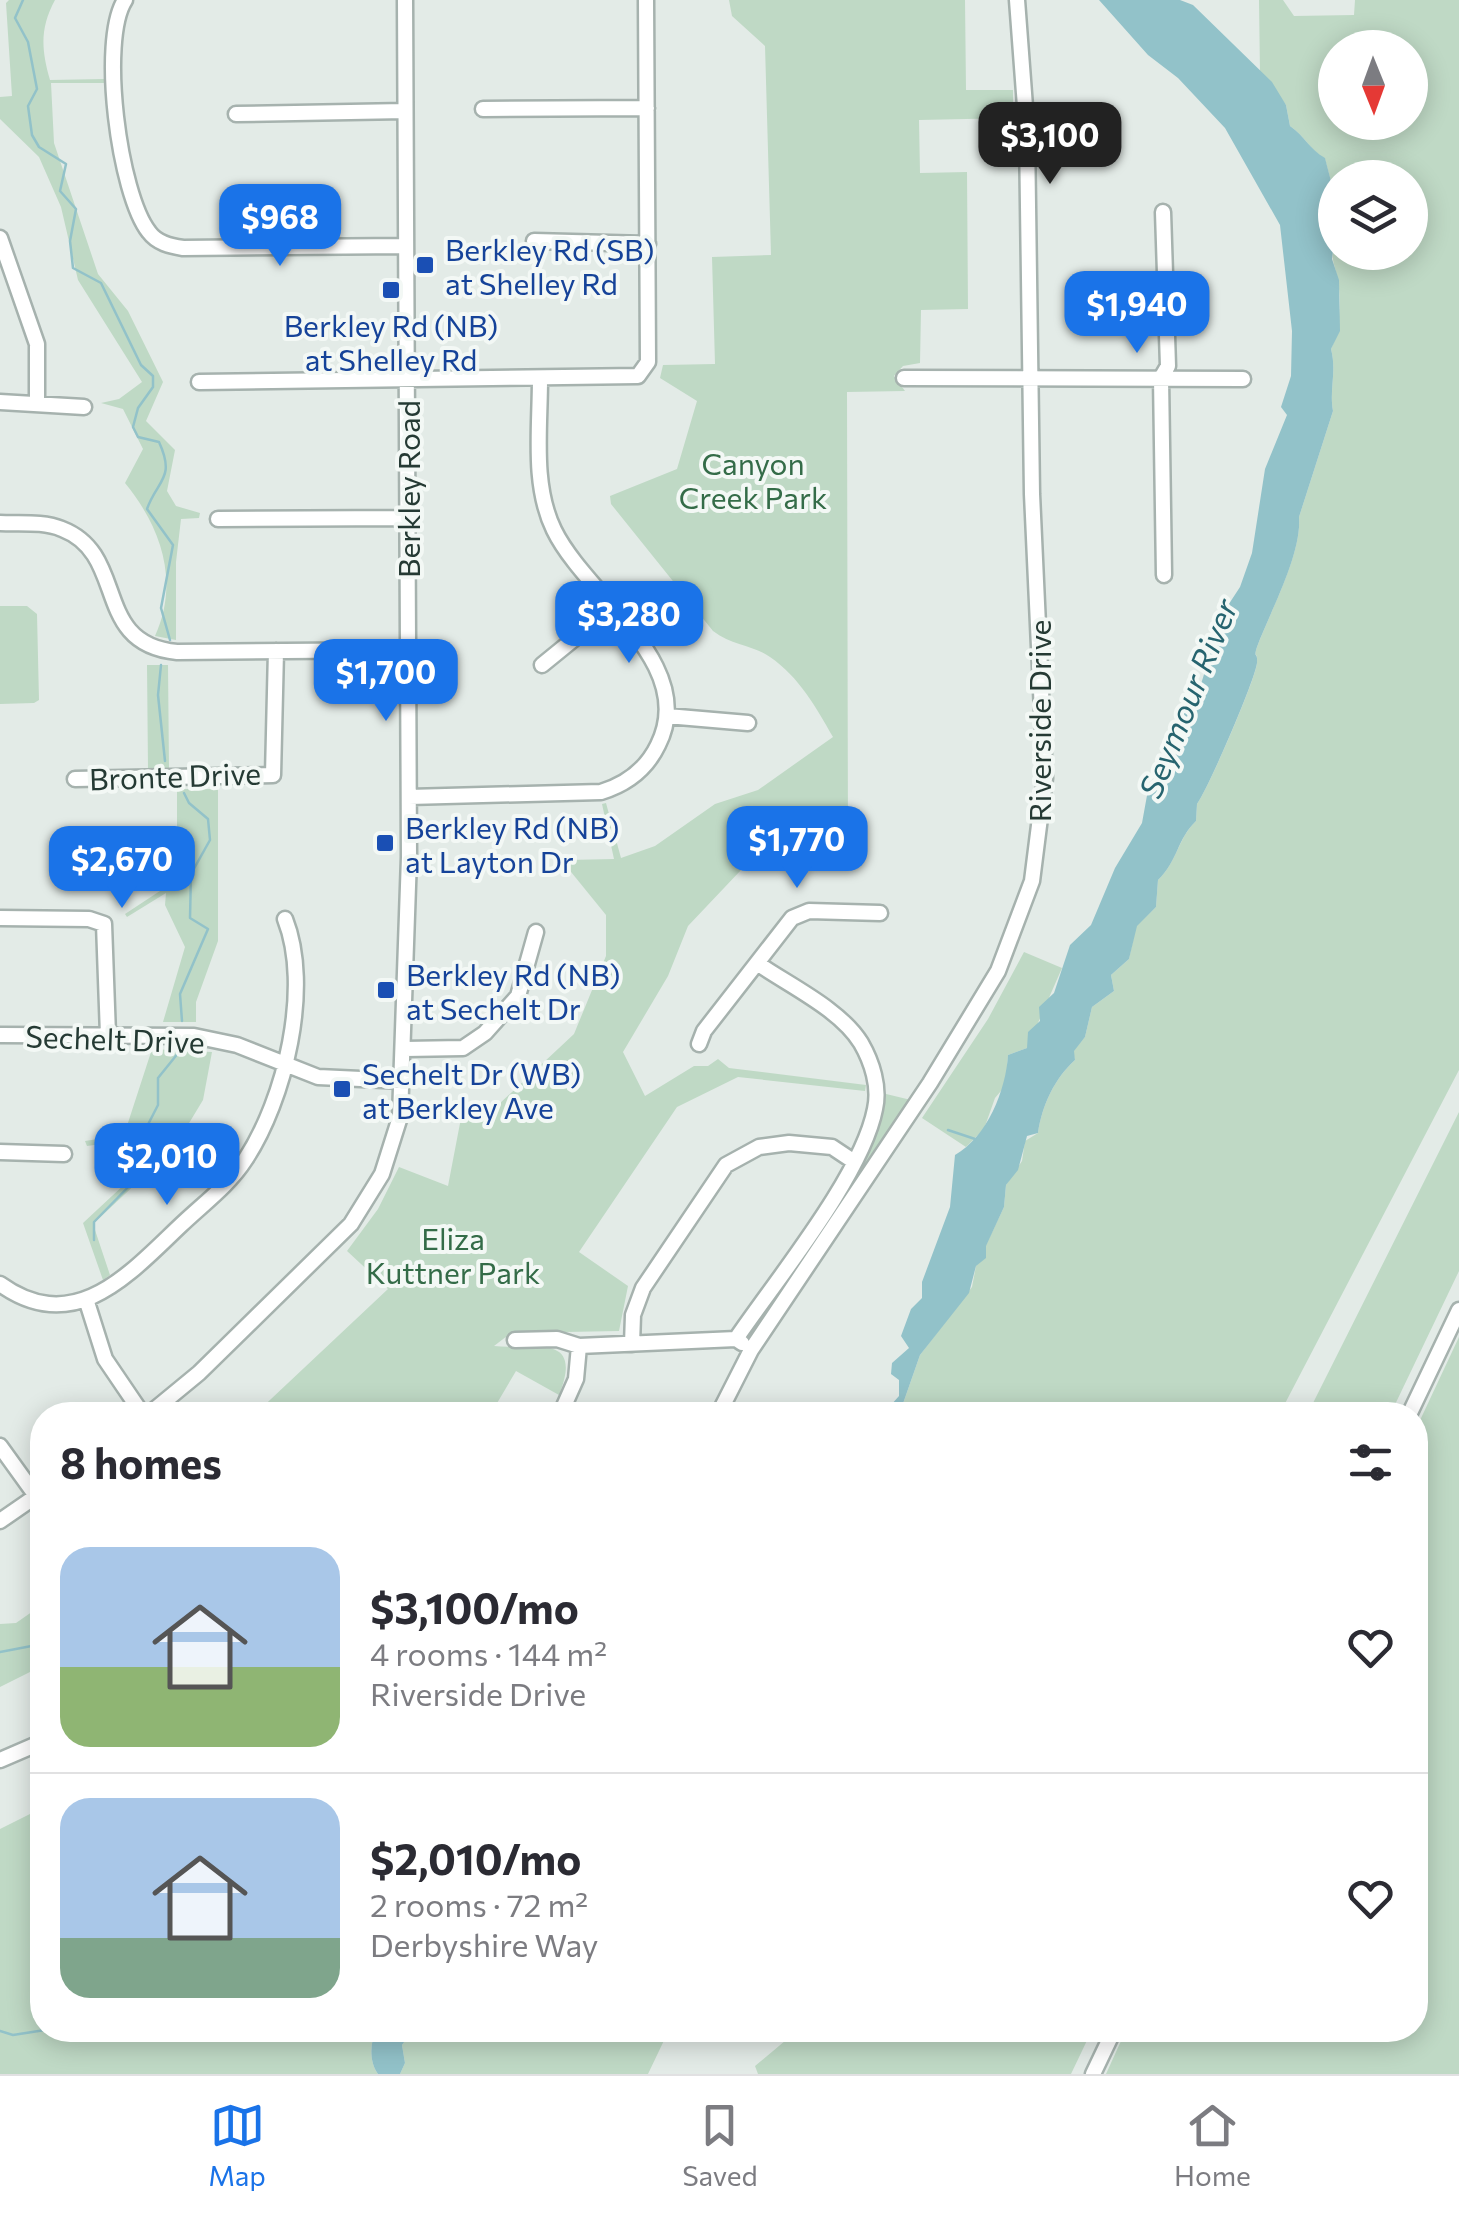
<!DOCTYPE html>
<meta charset="utf-8">
<style>
:root{--surface:#fff;--page:#f2f2f3;--text:#2b2b33;--muted:#7c7c81;--line:#e1e1e2;--accent:#1a73e8}
body{margin:0;font-family:Commissioner,sans-serif;background:var(--page);color:var(--text);height:100vh;display:flex;flex-direction:column;font-size:38px;white-space:nowrap}
*{box-sizing:border-box;margin:0}
p{font-size:32px;color:var(--muted)}
.icon{flex:none;width:55px;height:55px;fill:none;stroke:currentColor;stroke-width:2;stroke-linecap:round;stroke-linejoin:round}
.map{position:relative;flex:1;overflow:hidden}
.sheet{position:absolute;left:30px;top:1402px;width:1398px;height:640px;display:flex;flex-direction:column;background:var(--surface);border-radius:40px;box-shadow:0 5px 25px #0003}
.sheet>*{flex:none}
.needle{width:65px;rotate:179deg}
.buttons{position:absolute;left:1318px;top:30px;display:grid;gap:20px}
.buttons a{display:grid;place-items:center;width:110px;height:110px;border-radius:50%;background:var(--surface);box-shadow:0 5px 25px #0003;font-size:50px}
.price{position:absolute;translate:-50% -85px;padding:0 22px;border-radius:20px;background:var(--accent);color:#fff;font-size:32px;line-height:65px;filter:drop-shadow(0 2px 5px #0008)}
.price::after{content:'';position:absolute;left:50%;top:60px;width:30px;height:22px;margin-left:-15px;background:inherit;clip-path:polygon(0 0,100% 0,50% 100%)}
.price.selected{background:#222;color:#fff}
ul{padding:0;list-style:none}
li{display:flex;align-items:center;gap:30px;height:250px;padding:0 30px}
li+li{border-top:2px solid var(--line)}
li span{display:grid;place-items:center;flex:none;width:280px;height:200px;border-radius:30px;color:#555}
li>.icon{margin-inline-start:auto}
span .icon{width:120px;height:120px;fill:#fffc;stroke-width:1}
li b{font-size:42px}
h2{display:flex;justify-content:space-between;align-items:center;height:120px;padding:0 30px;font-size:42px}
.tab-bar{display:flex;justify-content:space-around;align-items:center;height:140px;border-top:2px solid var(--line);background:var(--surface);font-size:28px;color:var(--muted)}
.tab-bar a{display:grid;justify-items:center;gap:5px}
.tab-bar .selected{color:var(--accent)}
.map>svg:first-child{display:block}
.green{fill:#bfd9c5;fill-rule:evenodd}
.water{fill:#92c2c9}
.lines{fill:none;stroke-linecap:round;stroke-linejoin:round}
.stream{stroke:#92c2c9;stroke-width:2.5}
.minor-casing{stroke:#a6b2ae;stroke-width:19}
.minor{stroke:#fff;stroke-width:14}
.transit-dot{fill:#1a4fb4;stroke:#f3f8f5;stroke-width:4}
.labels{text-anchor:middle;dominant-baseline:central;stroke-width:8;stroke-linejoin:round;paint-order:stroke}
.transit-label{font-size:30px;fill:#164399;stroke:#f3f8f5;text-anchor:start}
.park-label{font-size:30px;fill:#346c48;stroke:#f3f8f5}
.street-label{font-size:30px;fill:#253a34;stroke:#f3f8f5}
.water-label{font-size:32px;font-style:italic;fill:#26646f;stroke:#f3f8f5}
</style>
<div class="map">
<svg width="1459" height="2074" viewBox="0 0 1459 2074">
<rect width="100%" height="100%" fill="#e3ebe7"/>
<!-- green -->
<path class="green" d="M 9,0 L 55,0 C 40,28 41,49 50,80 L 104,79 L 104,83 L 51,83 L 54,143 L 98,274 L 128,311 L 163,382 L 146,421 L 175,450 L 167,491 L 176,506 L 200,513 L 199,518 L 181,519 L 176,562 L 176,640 L 155,636 C 180,581 161,527 125,483 L 143,449 L 123,409 L 101,403 L 119,399 L 142,382 L 78,280 L 61,207 L 39,157 L 0,119 L 0,97 L 12,96 L 6,3 Z
M 729,0 L 965,0 L 966,90 L 1013,90 L 1013,118 L 919,120 L 920,173 L 967,172 L 968,309 L 921,310 L 920,363 L 903,366 L 894,376 L 905,391 L 847,392 L 848,851 L 760,850 L 688,926 L 668,976 L 623,1052 L 645,1096 L 694,1066 L 708,1066 L 718,1059 L 729,1068 L 866,1085 L 865,1091 L 738,1077 L 677,1107 L 579,1252 L 628,1286 L 619,1331 L 511,1333 L 494,1346 C 531,1350 585,1331 559,1395 L 516,1371 L 490,1415 L 254,1415 L 388,1289 L 347,1251 L 378,1209 L 399,1167 L 448,1186 L 461,1118 L 498,1105 L 574,1034 L 606,956 L 606,915 L 567,867 L 567,860 L 614,859 L 602,804 L 606,803 L 621,858 L 655,846 L 715,804 L 758,790 L 833,737 C 816,707 799,677 770,657 C 753,645 733,646 713,631 L 611,504 L 610,496 L 677,469 L 697,401 L 660,378 L 663,365 L 715,364 L 712,257 L 771,255 L 765,46 L 732,16 Z
M 1259,0 L 1283,0 L 1294,16 L 1354,15 L 1355,0 L 1459,0 L 1459,1070 L 1279,1415 L 899,1415 L 920,1355 L 972,1287 L 976,1266 L 1004,1207 L 1006,1185 L 1022,1161 L 1025,1141 L 1038,1133 C 1042,1105 1055,1078 1075,1060 L 1073,1051 L 1085,1037 L 1092,1007 L 1114,991 L 1111,975 L 1129,959 L 1136,926 L 1156,907 L 1158,880 C 1177,862 1178,838 1196,821 L 1197,804 C 1209,787 1255,681 1257,663 C 1258,651 1253,658 1257,647 C 1270,612 1302,553 1299,517 L 1333,411 C 1329,389 1337,372 1331,349 C 1340,331 1342,297 1337,276 C 1334,262 1330,257 1335,243 L 1335,252 L 1410,252 L 1410,178 L 1335,178 L 1335,232 L 1326,203 L 1333,189 L 1325,159 C 1309,149 1305,136 1290,126 L 1286,105 L 1260,73 ZM 1335,48 L 1410,48 L 1410,122 L 1335,122 Z
M 0,606 L 27,606 L 37,614 L 39,700 L 34,703 L 0,704 Z
M 147,665 L 168,665 L 169,768 L 148,768 Z
M 177,789 L 218,789 L 218,941 L 196,1002 L 196,1022 L 163,1022 L 185,947 L 165,905 L 166,893 L 127,917 L 125,914 L 166,887 L 169,848 L 177,839 Z
M 1024,952 L 1062,968 L 1027,1048 L 1008,1055 L 1006,1085 L 995,1098 L 984,1129 L 966,1147 L 922,1118 L 988,1019 Z
M 152,1049 L 212,1052 L 203,1100 L 174,1148 L 93,1224 L 110,1275 L 103,1280 L 83,1223 L 127,1182 L 123,1141 L 87,1146 L 85,1141 L 124,1135 Z
M 882,1093 L 911,1100 L 850,1186 L 848,1184 Z
M 1459,1112 L 1459,1271 L 1390,1415 L 1307,1415 Z
M 1459,1337 L 1459,2074 L 1106,2074 L 1126,2030 L 1415,2030 L 1415,1431 Z
M 42,1573 L 42,1666 L 0,1687 L 0,1624 L 16,1623 L 36,1609 Z
M 42,1808 L 42,2030 L 376,2030 C 370,2043 369,2062 378,2074 L 0,2074 L 0,1829 Z
M 413,2030 L 669,2030 L 648,2074 L 400,2074 L 405,2063 L 402,2045 Z
M 798,2030 L 1092,2030 L 1071,2074 L 758,2074 L 755,2066 Z"/>
<!-- water -->
<path class="water" d="M 1099,0 L 1180,0 L 1193,5 L 1272,82 L 1286,105 L 1290,126 C 1305,136 1309,149 1325,158 L 1333,189 L 1326,203 L 1335,232 L 1332,259 L 1339,280 L 1340,331 L 1331,349 C 1337,372 1329,389 1333,411 L 1299,517 C 1302,554 1270,612 1257,647 C 1253,659 1258,651 1257,663 C 1255,680 1209,787 1197,804 L 1196,821 C 1177,839 1178,861 1158,880 L 1156,907 L 1137,926 L 1129,959 L 1111,975 L 1114,991 L 1092,1007 L 1085,1037 L 1074,1051 L 1075,1060 C 1055,1078 1042,1105 1038,1133 L 1027,1136 L 1018,1170 L 1006,1185 L 1004,1207 L 986,1246 L 986,1258 L 976,1266 L 969,1293 L 920,1355 L 899,1415 L 882,1415 L 899,1396 L 899,1380 L 891,1374 L 892,1363 L 909,1348 L 901,1336 L 911,1309 L 922,1298 L 922,1282 L 950,1207 L 955,1155 C 987,1137 1006,1090 1008,1055 L 1027,1048 L 1028,1032 L 1040,1021 L 1039,1007 L 1054,993 L 1070,945 L 1091,925 L 1115,868 L 1142,823 L 1148,790 L 1172,758 L 1168,734 L 1182,719 L 1185,705 L 1197,697 L 1223,613 L 1240,587 L 1252,553 L 1265,469 L 1287,415 L 1281,407 L 1291,376 L 1292,331 L 1280,225 L 1225,128 L 1178,78 L 1148,55 Z
M 376,2030 L 413,2030 L 402,2045 L 405,2063 L 400,2074 L 378,2074 C 369,2062 370,2043 376,2030 Z"/>
<g class="lines">
<!-- stream -->
<path class="stream" d="M 23,0 L 15,18 L 28,42 L 37,89 L 28,106 L 32,135 L 39,147 L 66,164 L 60,191 L 76,209 L 70,241 L 73,268 L 101,283 L 141,365 L 153,376 L 153,387 L 138,408 L 133,427 L 138,437 L 159,442 C 176,479 157,480 147,509 L 173,545 L 161,608 L 170,640
M 161,665 L 158,695 L 165,761
M 182,1021 L 180,994 L 208,929 L 190,918 L 191,874 L 210,840 L 208,819 L 189,803 L 184,793
M 948,1130 L 975,1139
M 94,1240 L 94,1222 L 139,1176 L 138,1144 L 158,1105 L 158,1078 L 179,1052
M 0,1652 L 42,1644
M 60,2030 L 82,2039
M 0,2031 L 13,2035 L 45,2030"/>
<!-- minor casing -->
<g class="minor-casing">
<path id="minor" d="M 125,0 C 99,40 119,194 149,232 C 157,243 170,246 183,248 L 406,246
M 483,109 L 647,108
M 236,114 L 405,111
M 1163,212 L 1168,366 L 1161,378 L 1164,575
M 0,238 L 37,344 L 37,402
M 534,241 L 648,244
M 904,378 L 1243,379
M 199,382 L 638,376 L 648,362 L 646,0
M 0,402 L 84,407
M 218,519 L 407,518
M 0,523 C 20,524 43,521 62,529 C 129,555 91,644 177,652 L 408,650
M 542,665 L 612,608
M 667,716 L 748,723
M 75,779 L 273,775 L 276,651
M 409,797 L 601,792 C 627,784 646,770 658,745 C 699,664 586,596 554,530 C 532,485 540,429 540,379
M 0,918 L 89,919 L 104,924 L 108,1035
M 0,1035 L 194,1036 L 237,1045 L 318,1077 L 404,1081
M 699,1044 L 704,1031 L 792,918 L 809,911 L 880,913
M 405,1049 L 463,1048 L 485,1033 L 518,996 L 536,932
M 0,1152 L 64,1154
M 0,1284 C 75,1338 130,1273 181,1225 C 203,1204 229,1185 245,1160 C 285,1100 312,987 285,919
M 86,1299 L 105,1359 L 143,1415
M 736,1339 C 776,1280 862,1176 875,1109 C 880,1087 872,1062 861,1043 C 840,1009 790,986 757,963
M 515,1340 L 557,1339 L 579,1346 L 736,1339 L 742,1343
M 632,1344 L 633,1315 L 643,1288 L 726,1165 L 759,1147 L 789,1143 L 832,1147 L 853,1161
M 148,1415 L 199,1373 L 351,1224 L 382,1174 L 400,1117 L 409,857 L 405,0
M 560,1415 L 576,1379 L 579,1346
M 718,1415 L 751,1350 L 930,1083 L 998,971 L 1032,881 L 1045,778 L 1032,494 L 1027,133 L 1017,0
M 1409,1415 L 1459,1310
M 0,1446 L 36,1496
M 0,1521 L 42,1492
M 0,1760 L 42,1742
M 1093,2074 L 1114,2030"/>
</g>
<!-- minor -->
<use href="#minor" class="minor"/>
</g>
<!-- markers -->
<g class="transit-dot">
<rect x="415" y="255" width="20" height="20" rx="5"/>
<rect x="381" y="280" width="20" height="20" rx="5"/>
<rect x="375" y="833" width="20" height="20" rx="5"/>
<rect x="376" y="980" width="20" height="20" rx="5"/>
<rect x="332" y="1079" width="20" height="20" rx="5"/>
</g>
<g class="labels">
<!-- transit labels -->
<g class="transit-label">
<text x="445" y="248">Berkley Rd (SB)<tspan x="445" dy="34">at Shelley Rd</tspan></text>
<text x="391" y="324" text-anchor="middle">Berkley Rd (NB)<tspan x="391" dy="34">at Shelley Rd</tspan></text>
<text x="405" y="826">Berkley Rd (NB)<tspan x="405" dy="34">at Layton Dr</tspan></text>
<text x="406" y="973">Berkley Rd (NB)<tspan x="406" dy="34">at Sechelt Dr</tspan></text>
<text x="362" y="1072">Sechelt Dr (WB)<tspan x="362" dy="34">at Berkley Ave</tspan></text>
</g>
<!-- park labels -->
<g class="park-label">
<text x="753" y="462">Canyon<tspan x="753" dy="34">Creek Park</tspan></text>
<text x="453" y="1237">Eliza<tspan x="453" dy="34">Kuttner Park</tspan></text>
</g>
<!-- street labels -->
<g class="street-label">
<text transform="translate(407 489) rotate(-90)">Berkley Road</text>
<text transform="translate(1038 721) rotate(-90)">Riverside Drive</text>
<text transform="translate(175 775) rotate(-2)">Bronte Drive</text>
<text transform="translate(115 1038) rotate(2)">Sechelt Drive</text>
</g>
<!-- water labels -->
<g class="water-label">
<text transform="translate(1187 698) rotate(-68)">Seymour River</text>
</g>
</g>
</svg>
<div class="buttons">
<a><svg class="needle" viewBox="-14 -14 28 28"><path d="M0-13l5 13h-10z" fill="#e53935"/><path d="M0 13l5-13h-10z" fill="#7c7c81"/></svg></a>
<a><svg class="icon" aria-label="layers" viewBox="0 0 24 24"><path d="M12 4l9 5-9 5-9-5zM3 14l9 5 9-5"/></svg></a>
</div>
<b class="price selected" style="left:1050px;top:187px">$3,100</b>
<b class="price" style="left:280px;top:269px">$968</b>
<b class="price" style="left:1137px;top:356px">$1,940</b>
<b class="price" style="left:629px;top:666px">$3,280</b>
<b class="price" style="left:386px;top:724px">$1,700</b>
<b class="price" style="left:797px;top:891px">$1,770</b>
<b class="price" style="left:122px;top:911px">$2,670</b>
<b class="price" style="left:167px;top:1208px">$2,010</b>
<section class="sheet">
<h2>8 homes<svg class="icon" aria-label="filters" viewBox="0 0 24 24"><path d="M4 7h16M4 17h16"/><circle cx="9" cy="7" r="2"/><circle cx="15" cy="17" r="2"/></svg></h2>
<ul>
<li><span style="background:linear-gradient(#a9c7e8 60%,#8fb573 0)"><svg class="icon" aria-label="home" viewBox="0 0 24 24"><path d="M3 11l9-7 9 7M6 9v11h12V9"/></svg></span><div><b>$3,100/mo</b><p>4 rooms · 144 m²</p><p>Riverside Drive</p></div><svg class="icon" aria-label="heart" viewBox="0 0 24 24"><path d="M12 20l-8-8c-3-5 5-10 8-4 3-6 11-1 8 4z"/></svg></li>
<li><span style="background:linear-gradient(#a9c7e8 70%,#7fa58c 0)"><svg class="icon" aria-label="home" viewBox="0 0 24 24"><path d="M3 11l9-7 9 7M6 9v11h12V9"/></svg></span><div><b>$2,010/mo</b><p>2 rooms · 72 m²</p><p>Derbyshire Way</p></div><svg class="icon" aria-label="heart" viewBox="0 0 24 24"><path d="M12 20l-8-8c-3-5 5-10 8-4 3-6 11-1 8 4z"/></svg></li>
</ul>
</section>
</div>
<nav class="tab-bar">
<a class="selected"><svg class="icon" aria-label="map" viewBox="0 0 24 24"><path d="M3 6l6-2 6 2 6-2v14l-6 2-6-2-6 2zM9 4v14M15 6v14"/></svg>Map</a>
<a><svg class="icon" aria-label="saved" viewBox="0 0 24 24"><path d="M7 4h10v16l-5-4-5 4z"/></svg>Saved</a>
<a><svg class="icon" aria-label="home" viewBox="0 0 24 24"><path d="M3 11l9-7 9 7M6 9v11h12V9"/></svg>Home</a>
</nav>
